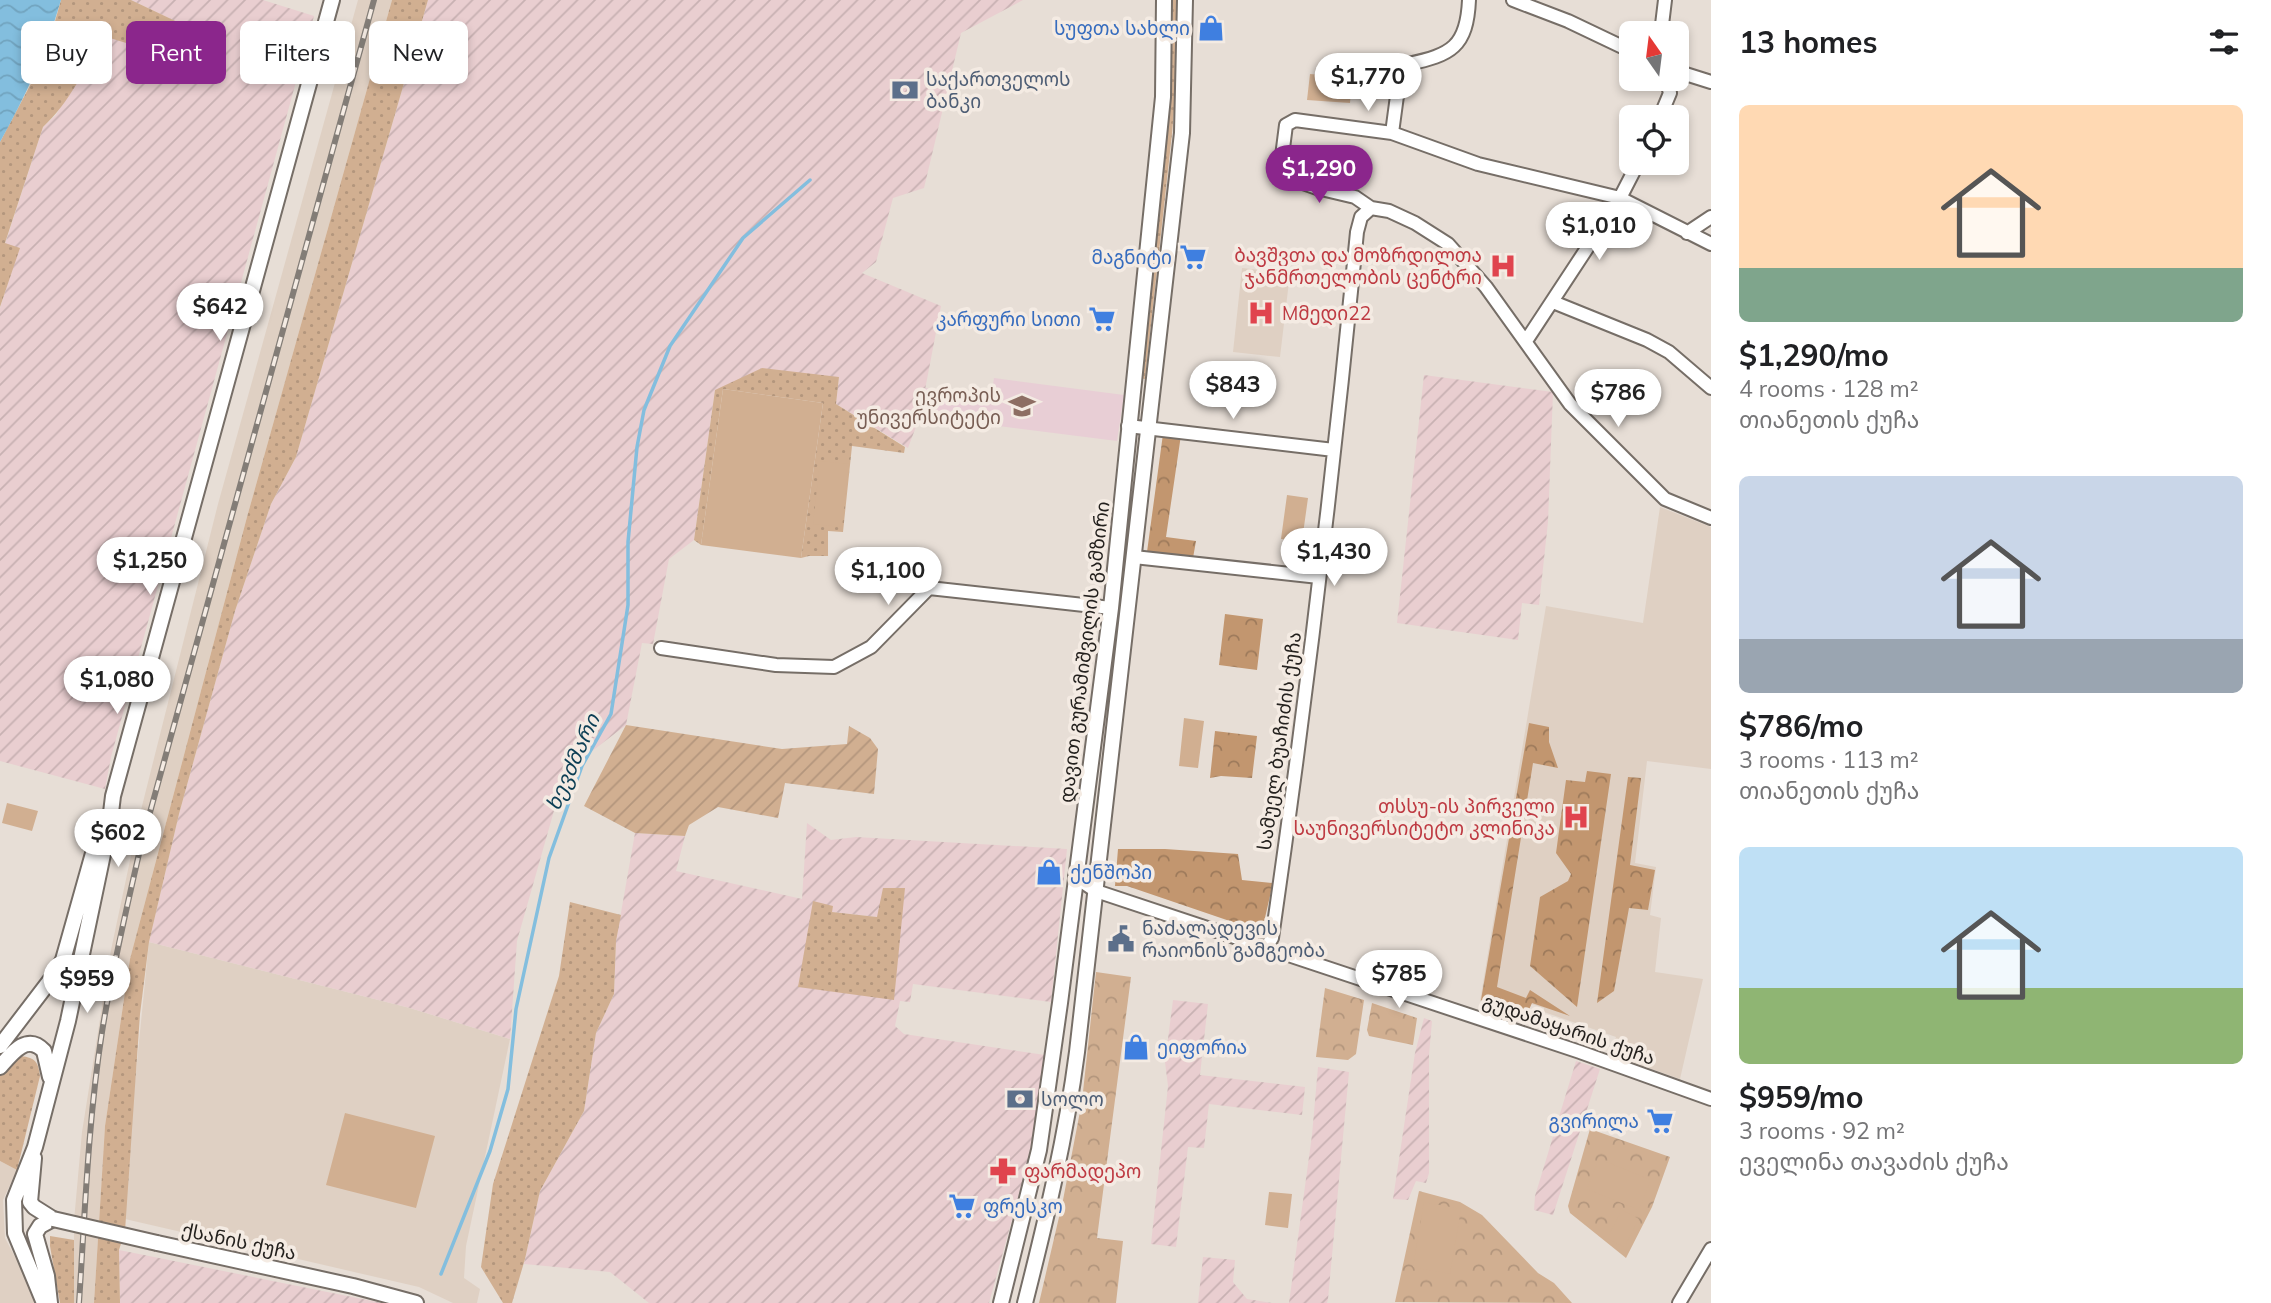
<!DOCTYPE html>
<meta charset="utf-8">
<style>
:root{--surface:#fff;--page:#f6f6f6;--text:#202124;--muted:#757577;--accent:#8b268c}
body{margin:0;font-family:Mulish,"Noto Sans Georgian",sans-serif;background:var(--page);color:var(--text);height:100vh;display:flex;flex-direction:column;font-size:26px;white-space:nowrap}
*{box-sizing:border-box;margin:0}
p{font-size:23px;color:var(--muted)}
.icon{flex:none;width:38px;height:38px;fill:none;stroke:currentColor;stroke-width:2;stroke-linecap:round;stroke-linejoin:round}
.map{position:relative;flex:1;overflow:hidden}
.side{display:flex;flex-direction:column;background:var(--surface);width:560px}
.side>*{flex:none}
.top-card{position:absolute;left:21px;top:21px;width:665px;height:63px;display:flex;gap:14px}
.needle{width:46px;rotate:346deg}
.fabs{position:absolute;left:1619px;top:21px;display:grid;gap:14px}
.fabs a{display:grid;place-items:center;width:70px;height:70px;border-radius:10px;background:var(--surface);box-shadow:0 4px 10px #0003;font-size:35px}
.price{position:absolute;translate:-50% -60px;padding:0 16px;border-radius:24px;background:#fff;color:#222;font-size:23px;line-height:46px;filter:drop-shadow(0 2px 4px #0008)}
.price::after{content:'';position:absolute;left:50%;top:42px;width:21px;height:16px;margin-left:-10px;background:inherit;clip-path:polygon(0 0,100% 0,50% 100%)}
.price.active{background:var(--accent);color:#fff}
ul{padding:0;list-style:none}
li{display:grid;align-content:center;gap:14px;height:371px;padding:0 28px}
li span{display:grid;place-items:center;height:217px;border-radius:10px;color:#555}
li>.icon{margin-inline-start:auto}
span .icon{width:126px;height:126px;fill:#fffc;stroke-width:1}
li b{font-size:30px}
h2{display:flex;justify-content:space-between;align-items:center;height:84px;padding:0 28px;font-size:30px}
.tag{padding:0 24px;border-radius:10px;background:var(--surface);box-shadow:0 4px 10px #0003;font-size:24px;line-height:63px}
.tag.active{background:var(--accent);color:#fff}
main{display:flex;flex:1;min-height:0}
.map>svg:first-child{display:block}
.built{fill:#dfd0c3}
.industrial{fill:url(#industrial-furrows);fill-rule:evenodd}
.education{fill:#e8ced5}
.grass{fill:url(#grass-dots)}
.forest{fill:url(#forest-crowns)}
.park{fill:url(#park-crowns)}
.garden{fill:url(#garden-furrows)}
.pitch{fill:#d1af91}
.water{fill:url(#water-waves)}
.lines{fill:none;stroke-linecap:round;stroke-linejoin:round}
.stream{stroke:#83bede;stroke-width:3.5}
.minor-casing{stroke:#766e67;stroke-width:16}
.major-casing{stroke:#766e67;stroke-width:18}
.minor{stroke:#fff;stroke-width:12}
.major{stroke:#fff;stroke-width:14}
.rail-casing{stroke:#837d77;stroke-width:6}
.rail{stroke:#f4ebe3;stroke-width:3.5;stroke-dasharray:10;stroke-linecap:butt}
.major-bridge-casing{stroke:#766e67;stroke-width:18;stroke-linecap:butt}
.major-bridge{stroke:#fff;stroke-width:14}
.labels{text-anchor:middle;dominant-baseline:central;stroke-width:7;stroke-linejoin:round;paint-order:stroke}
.shop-label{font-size:19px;fill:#366cbe;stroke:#f4ebe3;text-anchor:end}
.service-label{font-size:19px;fill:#4e5e75;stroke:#f4ebe3;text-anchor:start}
.health-label{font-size:19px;fill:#be3a42;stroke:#f4ebe3;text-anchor:end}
.education-label{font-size:19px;fill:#785e54;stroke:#f4ebe3;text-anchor:end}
.street-label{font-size:19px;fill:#24211e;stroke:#f4ebe3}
.water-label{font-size:21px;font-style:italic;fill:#0b3e54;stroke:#f4ebe3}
</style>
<main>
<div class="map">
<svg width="1711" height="1303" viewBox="0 0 1711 1303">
<defs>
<pattern id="industrial-furrows" width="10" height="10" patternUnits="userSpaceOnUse" patternTransform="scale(1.75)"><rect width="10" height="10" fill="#e9ced0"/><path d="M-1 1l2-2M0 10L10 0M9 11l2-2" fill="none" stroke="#c8b1b2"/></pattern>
<pattern id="grass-dots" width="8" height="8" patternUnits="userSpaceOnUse" patternTransform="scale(1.75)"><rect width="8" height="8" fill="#d1af91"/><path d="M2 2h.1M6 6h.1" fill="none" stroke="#b3967d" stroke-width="1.8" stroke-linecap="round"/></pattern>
<pattern id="forest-crowns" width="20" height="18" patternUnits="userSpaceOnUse" patternTransform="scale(1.75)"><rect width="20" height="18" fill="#c2966f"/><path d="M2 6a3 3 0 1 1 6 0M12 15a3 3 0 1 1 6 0" fill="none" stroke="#9d7a5b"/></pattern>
<pattern id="park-crowns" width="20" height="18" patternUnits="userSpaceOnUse" patternTransform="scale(1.75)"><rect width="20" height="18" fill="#d1af91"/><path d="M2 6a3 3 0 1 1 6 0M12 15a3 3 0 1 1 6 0" fill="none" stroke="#b3967d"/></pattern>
<pattern id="garden-furrows" width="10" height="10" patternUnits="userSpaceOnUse" patternTransform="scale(1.75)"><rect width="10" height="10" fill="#d1af91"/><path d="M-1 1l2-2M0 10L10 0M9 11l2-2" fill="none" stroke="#b3967d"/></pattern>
<pattern id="water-waves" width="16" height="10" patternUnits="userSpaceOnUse" patternTransform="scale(1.75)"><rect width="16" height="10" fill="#83bede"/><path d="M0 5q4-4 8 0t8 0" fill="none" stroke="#71a3be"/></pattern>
</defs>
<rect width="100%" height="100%" fill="#e7ded6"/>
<!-- built -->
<path class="built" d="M 358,0 L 392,0 L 247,517 L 130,959 L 105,1126 L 94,1303 L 74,1303 L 74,1221 L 82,1132 L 111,950 L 139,818 L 218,504 Z
M 1242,268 L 1290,273 L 1280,357 L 1233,352 Z
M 1660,507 L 1711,527 L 1711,769 L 1647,761 L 1635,863 L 1656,867 L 1650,915 L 1661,918 L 1655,972 L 1703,979 L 1680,1079 L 1623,1059 L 1626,1050 L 1614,1045 L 1616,1037 L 1544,1012 L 1544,1008 L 1531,1004 L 1527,1016 L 1480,1001 L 1546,606 L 1643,623 Z
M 149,942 L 410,1008 L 510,1039 L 466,1246 L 464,1278 L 480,1289 L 477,1303 L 453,1303 L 419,1287 L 125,1219 L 129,1142 Z
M 0,1161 L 17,1170 L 3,1200 L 5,1238 L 33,1291 L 36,1303 L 0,1303 Z"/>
<!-- industrial -->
<path class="industrial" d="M 131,0 L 263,0 L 314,16 L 111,757 L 105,789 L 0,761 L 0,308 L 19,248 L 5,244 L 43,127 L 56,115 L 93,52 L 100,34 L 195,64 L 225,45 Z
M 428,0 L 1023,0 L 961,33 L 924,188 L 893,198 L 876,262 L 862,273 L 941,306 L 920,416 L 908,448 L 836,404 L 839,377 L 715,390 L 694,540 L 669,559 L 653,644 L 642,643 L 626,725 L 565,772 L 517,941 L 510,1039 L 410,1008 L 149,942 L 179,814 L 235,611 L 271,504 L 296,457 Z
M 1424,375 L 1553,392 L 1548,522 L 1539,605 L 1522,603 L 1518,640 L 1397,623 Z
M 807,823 L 831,840 L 856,837 L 1067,849 L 1051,1002 L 913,984 L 910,1002 L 900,1001 L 895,1026 L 904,1034 L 1045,1055 L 1029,1158 L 989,1303 L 649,1303 L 610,1272 L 524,1264 L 540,1191 L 584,1111 L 596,1033 L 614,994 L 616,941 L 635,833 L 685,836 L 676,871 L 802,899 ZM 833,906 L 831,912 L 877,917 L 798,987 Z
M 1173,1000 L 1208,1004 L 1200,1075 L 1305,1087 L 1302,1115 L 1209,1104 L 1204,1148 L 1188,1147 L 1176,1247 L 1151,1244 L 1168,1086 L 1165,1062 Z
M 1424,1018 L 1432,1021 L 1429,1055 L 1429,1173 L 1426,1183 L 1416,1181 L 1408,1200 L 1393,1199 L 1415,1053 Z
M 1576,1061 L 1600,1069 L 1553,1215 L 1534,1210 L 1535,1196 Z
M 1318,1067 L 1349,1072 L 1328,1299 L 1327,1303 L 1289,1303 L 1312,1135 Z
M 119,1250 L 154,1257 L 382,1303 L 120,1303 Z
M 1203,1257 L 1235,1260 L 1233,1282 L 1247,1299 L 1272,1303 L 1198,1303 Z"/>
<!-- education -->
<path class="education" d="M 994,378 L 1124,395 L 1117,441 L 920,416 L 924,388 L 991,396 Z"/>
<!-- grass -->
<path class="grass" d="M 61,0 L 131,0 L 226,45 L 195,64 L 100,35 C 88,67 68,104 43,127 L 5,243 L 20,248 L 0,307 L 0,142 L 35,76 L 50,39 Z
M 392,0 L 428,0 L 296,457 L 271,504 L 235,611 L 179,814 L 149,942 L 140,1014 L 125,1231 L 119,1250 L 120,1303 L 94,1303 L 105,1126 L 130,959 L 247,517 Z
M 1172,0 L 1179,0 L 1180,40 L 1172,134 L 1145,379 L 1137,378 L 1168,109 L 1173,34 Z
M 762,368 L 839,377 L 836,404 L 905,447 L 904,453 L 852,446 L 843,532 L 828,531 L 828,556 L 809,556 L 801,558 L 823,403 L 723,389 L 701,545 L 694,540 L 715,390 Z
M 883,888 L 905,888 L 894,1000 L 798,987 L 813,901 L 833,906 L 832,912 L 877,917 Z
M 570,902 L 621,915 L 616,941 L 614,994 L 596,1033 L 584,1111 L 540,1191 L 525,1259 L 512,1303 L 503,1303 L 481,1267 L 493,1184 L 559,976 Z
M 21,1056 C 36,1058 38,1062 40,1076 L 17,1170 L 0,1161 L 0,1072 L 4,1064 Z
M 50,1236 L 74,1240 L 74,1303 L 60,1303 L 50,1246 Z"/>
<!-- forest -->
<path class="forest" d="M 1163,434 L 1181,435 L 1166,537 L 1196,541 L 1193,558 L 1147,552 Z
M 1225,614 L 1263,619 L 1257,670 L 1219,665 Z
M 1529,723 L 1549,727 L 1549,742 L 1558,768 L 1533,763 L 1497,987 L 1526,998 L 1530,990 L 1570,1016 L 1532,1003 L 1527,1014 L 1481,1000 Z
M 1215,731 L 1257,736 L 1252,778 L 1221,776 L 1210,778 Z
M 1587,771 L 1611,774 L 1577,1007 L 1530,966 L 1540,897 L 1568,881 L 1571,874 L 1556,853 L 1566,780 L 1585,782 Z
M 1628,777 L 1641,778 L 1630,865 L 1655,870 L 1648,910 L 1629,908 L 1614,991 L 1597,1003 Z
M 1118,849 L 1165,849 L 1238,854 L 1242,880 L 1273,883 L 1264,922 L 1259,931 L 1127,886 L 1115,886 Z"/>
<!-- park -->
<path class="park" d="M 1096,972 L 1131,977 L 1097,1238 L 1123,1241 L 1116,1303 L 1039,1303 L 1063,1200 L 1082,1101 Z
M 1325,988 L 1364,1000 L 1356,1054 L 1348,1060 L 1316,1057 Z
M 1372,1003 L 1417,1018 L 1413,1045 L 1369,1036 L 1367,1030 Z
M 1590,1129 L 1670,1157 L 1652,1207 L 1626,1258 L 1570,1213 L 1568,1206 Z
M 1419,1191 L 1460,1202 L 1482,1215 L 1538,1273 L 1554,1283 L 1572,1303 L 1395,1302 Z"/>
<!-- garden -->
<path class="garden" d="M 626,725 L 782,749 L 847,744 L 849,726 L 870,738 L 878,749 L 874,794 L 785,783 L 778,818 L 718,807 L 689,825 L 685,836 L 635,833 L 584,806 Z"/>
<!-- pitch -->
<path class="pitch" d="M 1310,74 L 1352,78 L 1350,103 L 1307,100 Z
M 723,389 L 823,403 L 801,558 L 701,545 Z
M 820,461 L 849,464 L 842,527 L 813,524 Z
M 1287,495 L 1308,498 L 1302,541 L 1281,539 Z
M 1184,718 L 1204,721 L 1198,768 L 1179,766 Z
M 7,803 L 38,811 L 32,831 L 2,823 Z
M 345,1113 L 435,1136 L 416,1208 L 326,1185 Z
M 1599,1159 L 1651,1180 L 1639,1210 L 1587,1189 Z
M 1269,1192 L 1292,1194 L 1288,1228 L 1265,1225 Z
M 1424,1202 L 1461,1209 L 1450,1274 L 1413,1267 Z
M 1622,1210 L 1639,1219 L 1624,1247 L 1607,1238 Z"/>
<!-- water -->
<path class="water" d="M 0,0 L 61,0 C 46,52 26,95 0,142 Z"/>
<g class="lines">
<!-- stream -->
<path class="stream" d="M 441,1274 L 490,1151 L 508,1089 L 516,1009 L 549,858 L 582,766 L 611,714 L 628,605 L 628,542 L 637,447 L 644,410 L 670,346 L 743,238 L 810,180"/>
<!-- minor casing -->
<g class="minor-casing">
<path id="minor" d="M 1469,0 C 1467,47 1451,55 1408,64 L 1399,81 L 1392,133 L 1295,120 L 1286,125 L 1281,164 L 1283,176 L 1317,188 L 1355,197 L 1371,208 L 1389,211 L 1415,223 L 1448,244 L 1486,287 L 1570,404 L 1665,499 L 1711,518
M 1513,0 L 1568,21 L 1631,51
M 1661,33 L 1665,0
M 1676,71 L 1711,82
M 1660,117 L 1670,93 L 1666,79
M 1392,133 L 1478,164 L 1620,198 L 1711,244
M 1687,233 L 1711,217
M 1553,302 L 1647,340 L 1669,352 L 1711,388
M 1526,341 L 1620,198 L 1638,163
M 1128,426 L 1334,450
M 1134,557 L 1319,577
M 661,648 L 776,665 L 834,667 L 871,647 L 929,588 L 1111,608
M 1075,877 L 1096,891 L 1580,1052 L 1711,1099
M 1266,948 L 1272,938 C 1306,703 1334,468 1357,232 L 1361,217 L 1371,208
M 1679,1303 L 1711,1249"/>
</g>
<!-- major casing -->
<g class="major-casing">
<path id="major" d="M 0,1046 L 55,974 L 63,960 L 101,825
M 0,1067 C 12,1053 27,1033 44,1051 L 50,1077
M 34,1158 L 30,1202 L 34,1207 L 53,1219 L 40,1226 L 35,1234 L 47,1276 L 50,1303
M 157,1243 L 353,1286 L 416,1303
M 44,1303 L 15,1233 L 14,1200 L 35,1147 L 68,1021 L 110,821 L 113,796 L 332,0
M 1001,1303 L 1039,1150 L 1060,1003 L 1111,608 L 1163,97 L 1164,0
M 1025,1303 C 1046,1220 1066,1137 1077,1052 L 1182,133 L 1185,0"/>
</g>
<!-- minor -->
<use href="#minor" class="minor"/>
<!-- major -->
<use href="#major" class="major"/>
<!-- rail casing -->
<g class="rail-casing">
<path id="rail" d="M 79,1303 C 85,1213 88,1122 102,1032 C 112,969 127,907 141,845 L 374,0"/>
</g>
<!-- rail -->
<use href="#rail" class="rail"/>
<!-- major-bridge casing -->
<g class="major-bridge-casing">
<path id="major-bridge" d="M 53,1219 L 157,1243"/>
</g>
<!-- major-bridge -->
<use href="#major-bridge" class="major-bridge"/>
</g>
<!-- icons -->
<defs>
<g id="shop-bare" transform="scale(2.1)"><path d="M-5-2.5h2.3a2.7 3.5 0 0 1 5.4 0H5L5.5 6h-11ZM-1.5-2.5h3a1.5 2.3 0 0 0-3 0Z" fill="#3f7fe0" stroke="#f4ebe3" stroke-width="2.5" paint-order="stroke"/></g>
<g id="bank-bare" transform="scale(2.1)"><path d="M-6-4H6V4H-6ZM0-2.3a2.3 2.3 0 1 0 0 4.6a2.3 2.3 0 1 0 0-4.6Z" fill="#5c6f8a" stroke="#f4ebe3" stroke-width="2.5" paint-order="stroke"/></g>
<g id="supermarket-bare" transform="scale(2.1)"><path d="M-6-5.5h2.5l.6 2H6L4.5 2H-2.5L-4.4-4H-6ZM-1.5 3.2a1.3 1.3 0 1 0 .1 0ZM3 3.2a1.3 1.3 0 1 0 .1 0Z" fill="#3f7fe0" stroke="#f4ebe3" stroke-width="2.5" paint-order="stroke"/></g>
<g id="hospital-bare" transform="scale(2.1)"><path d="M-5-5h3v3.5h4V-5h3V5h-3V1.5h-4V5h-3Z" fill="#e0444e" stroke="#f4ebe3" stroke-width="2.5" paint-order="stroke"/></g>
<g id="university-bare" transform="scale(2.1)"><path d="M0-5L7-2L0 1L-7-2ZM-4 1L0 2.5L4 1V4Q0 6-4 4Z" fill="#8d6e63" stroke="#f4ebe3" stroke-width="2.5" paint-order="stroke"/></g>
<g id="civic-bare" transform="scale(2.1)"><path d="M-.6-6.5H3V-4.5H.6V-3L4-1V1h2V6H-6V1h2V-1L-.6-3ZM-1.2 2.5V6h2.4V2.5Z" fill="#5c6f8a" stroke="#f4ebe3" stroke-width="2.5" paint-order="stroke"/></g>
<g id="pharmacy-bare" transform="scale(2.1)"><path d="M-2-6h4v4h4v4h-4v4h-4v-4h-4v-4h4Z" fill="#e0444e" stroke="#f4ebe3" stroke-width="2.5" paint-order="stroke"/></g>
</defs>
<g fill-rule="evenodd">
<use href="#shop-bare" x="1211" y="28"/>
<use href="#bank-bare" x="905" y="90"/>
<use href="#supermarket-bare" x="1193" y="257"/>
<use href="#hospital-bare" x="1503" y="266"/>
<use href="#hospital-bare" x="1261" y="313"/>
<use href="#supermarket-bare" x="1102" y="319"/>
<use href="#university-bare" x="1022" y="406"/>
<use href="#hospital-bare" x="1576" y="817"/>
<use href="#shop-bare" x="1049" y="872"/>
<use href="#civic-bare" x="1121" y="939"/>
<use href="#shop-bare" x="1136" y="1047"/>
<use href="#bank-bare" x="1020" y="1099"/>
<use href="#supermarket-bare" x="1660" y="1121"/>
<use href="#pharmacy-bare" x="1003" y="1171"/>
<use href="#supermarket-bare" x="962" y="1206"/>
</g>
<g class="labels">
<!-- shop labels -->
<g class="shop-label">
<text x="1190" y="28">სუფთა სახლი</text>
<text x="1172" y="257">მაგნიტი</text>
<text x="1081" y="319">კარფური სითი</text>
<text x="1070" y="872" text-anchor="start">ქენშოპი</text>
<text x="1157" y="1047" text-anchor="start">ეიფორია</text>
<text x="1639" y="1121">გვირილა</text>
<text x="983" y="1206" text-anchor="start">ფრესკო</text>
</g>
<!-- service labels -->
<g class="service-label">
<text x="926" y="79">საქართველოს<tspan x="926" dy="22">ბანკი</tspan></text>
<text x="1142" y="928">ნაძალადევის<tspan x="1142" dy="22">რაიონის გამგეობა</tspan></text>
<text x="1041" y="1099">სოლო</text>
</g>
<!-- health labels -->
<g class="health-label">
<text x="1482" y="255">ბავშვთა და მოზრდილთა<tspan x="1482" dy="22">ჯანმრთელობის ცენტრი</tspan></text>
<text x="1282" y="313" text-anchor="start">Mმედი22</text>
<text x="1555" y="806">თსსუ-ის პირველი<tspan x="1555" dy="22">საუნივერსიტეტო კლინიკა</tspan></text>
<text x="1024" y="1171" text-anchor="start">ფარმადეპო</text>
</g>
<!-- education labels -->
<g class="education-label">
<text x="1001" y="395">ევროპის<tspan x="1001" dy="22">უნივერსიტეტი</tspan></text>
</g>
<!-- street labels -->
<g class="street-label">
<text transform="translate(1084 652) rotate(-83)">დავით გურამიშვილის გამზირი</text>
<text transform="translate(1279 741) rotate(-82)">სამუელ ბუაჩიძის ქუჩა</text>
<text transform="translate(1569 1029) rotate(19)">გუდამაყარის ქუჩა</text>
<text transform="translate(239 1241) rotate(12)">ქსანის ქუჩა</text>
</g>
<!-- water labels -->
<g class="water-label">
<text transform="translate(572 762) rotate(-66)">ხევძმარი</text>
</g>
</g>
</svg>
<div class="fabs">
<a><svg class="needle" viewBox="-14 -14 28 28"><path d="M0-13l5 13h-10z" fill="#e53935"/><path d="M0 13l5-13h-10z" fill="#757577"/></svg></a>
<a><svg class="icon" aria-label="locate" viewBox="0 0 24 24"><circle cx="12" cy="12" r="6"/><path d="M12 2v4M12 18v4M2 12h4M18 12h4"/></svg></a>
</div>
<b class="price" style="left:1368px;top:113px">$1,770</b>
<b class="price active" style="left:1319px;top:205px">$1,290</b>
<b class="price" style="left:1599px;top:262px">$1,010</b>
<b class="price" style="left:220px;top:343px">$642</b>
<b class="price" style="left:1233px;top:421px">$843</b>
<b class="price" style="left:1618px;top:429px">$786</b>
<b class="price" style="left:1334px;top:588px">$1,430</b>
<b class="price" style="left:150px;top:597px">$1,250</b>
<b class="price" style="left:888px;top:607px">$1,100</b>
<b class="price" style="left:117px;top:716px">$1,080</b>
<b class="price" style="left:118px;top:869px">$602</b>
<b class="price" style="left:1399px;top:1010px">$785</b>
<b class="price" style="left:87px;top:1015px">$959</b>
<div class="top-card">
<a class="tag">Buy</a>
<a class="tag active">Rent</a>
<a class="tag">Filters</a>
<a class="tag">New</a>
</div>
</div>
<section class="side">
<h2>13 homes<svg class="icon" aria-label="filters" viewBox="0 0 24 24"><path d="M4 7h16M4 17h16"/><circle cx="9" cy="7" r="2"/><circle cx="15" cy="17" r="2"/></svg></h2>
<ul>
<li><span style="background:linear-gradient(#ffd9b3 75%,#7fa58c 0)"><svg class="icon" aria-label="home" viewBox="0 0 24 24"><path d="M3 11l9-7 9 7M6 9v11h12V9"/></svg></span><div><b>$1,290/mo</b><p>4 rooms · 128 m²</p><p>თიანეთის ქუჩა</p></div></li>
<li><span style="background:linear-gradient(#c9d6e8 75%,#9aa5b1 0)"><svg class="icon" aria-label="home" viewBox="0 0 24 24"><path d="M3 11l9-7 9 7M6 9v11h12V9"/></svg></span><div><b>$786/mo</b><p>3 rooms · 113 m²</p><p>თიანეთის ქუჩა</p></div></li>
<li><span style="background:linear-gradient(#bfe0f5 65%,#8fb573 0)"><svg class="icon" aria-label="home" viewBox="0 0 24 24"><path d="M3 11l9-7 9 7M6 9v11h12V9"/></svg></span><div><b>$959/mo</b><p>3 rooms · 92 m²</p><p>ეველინა თავაძის ქუჩა</p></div></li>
</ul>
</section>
</main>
